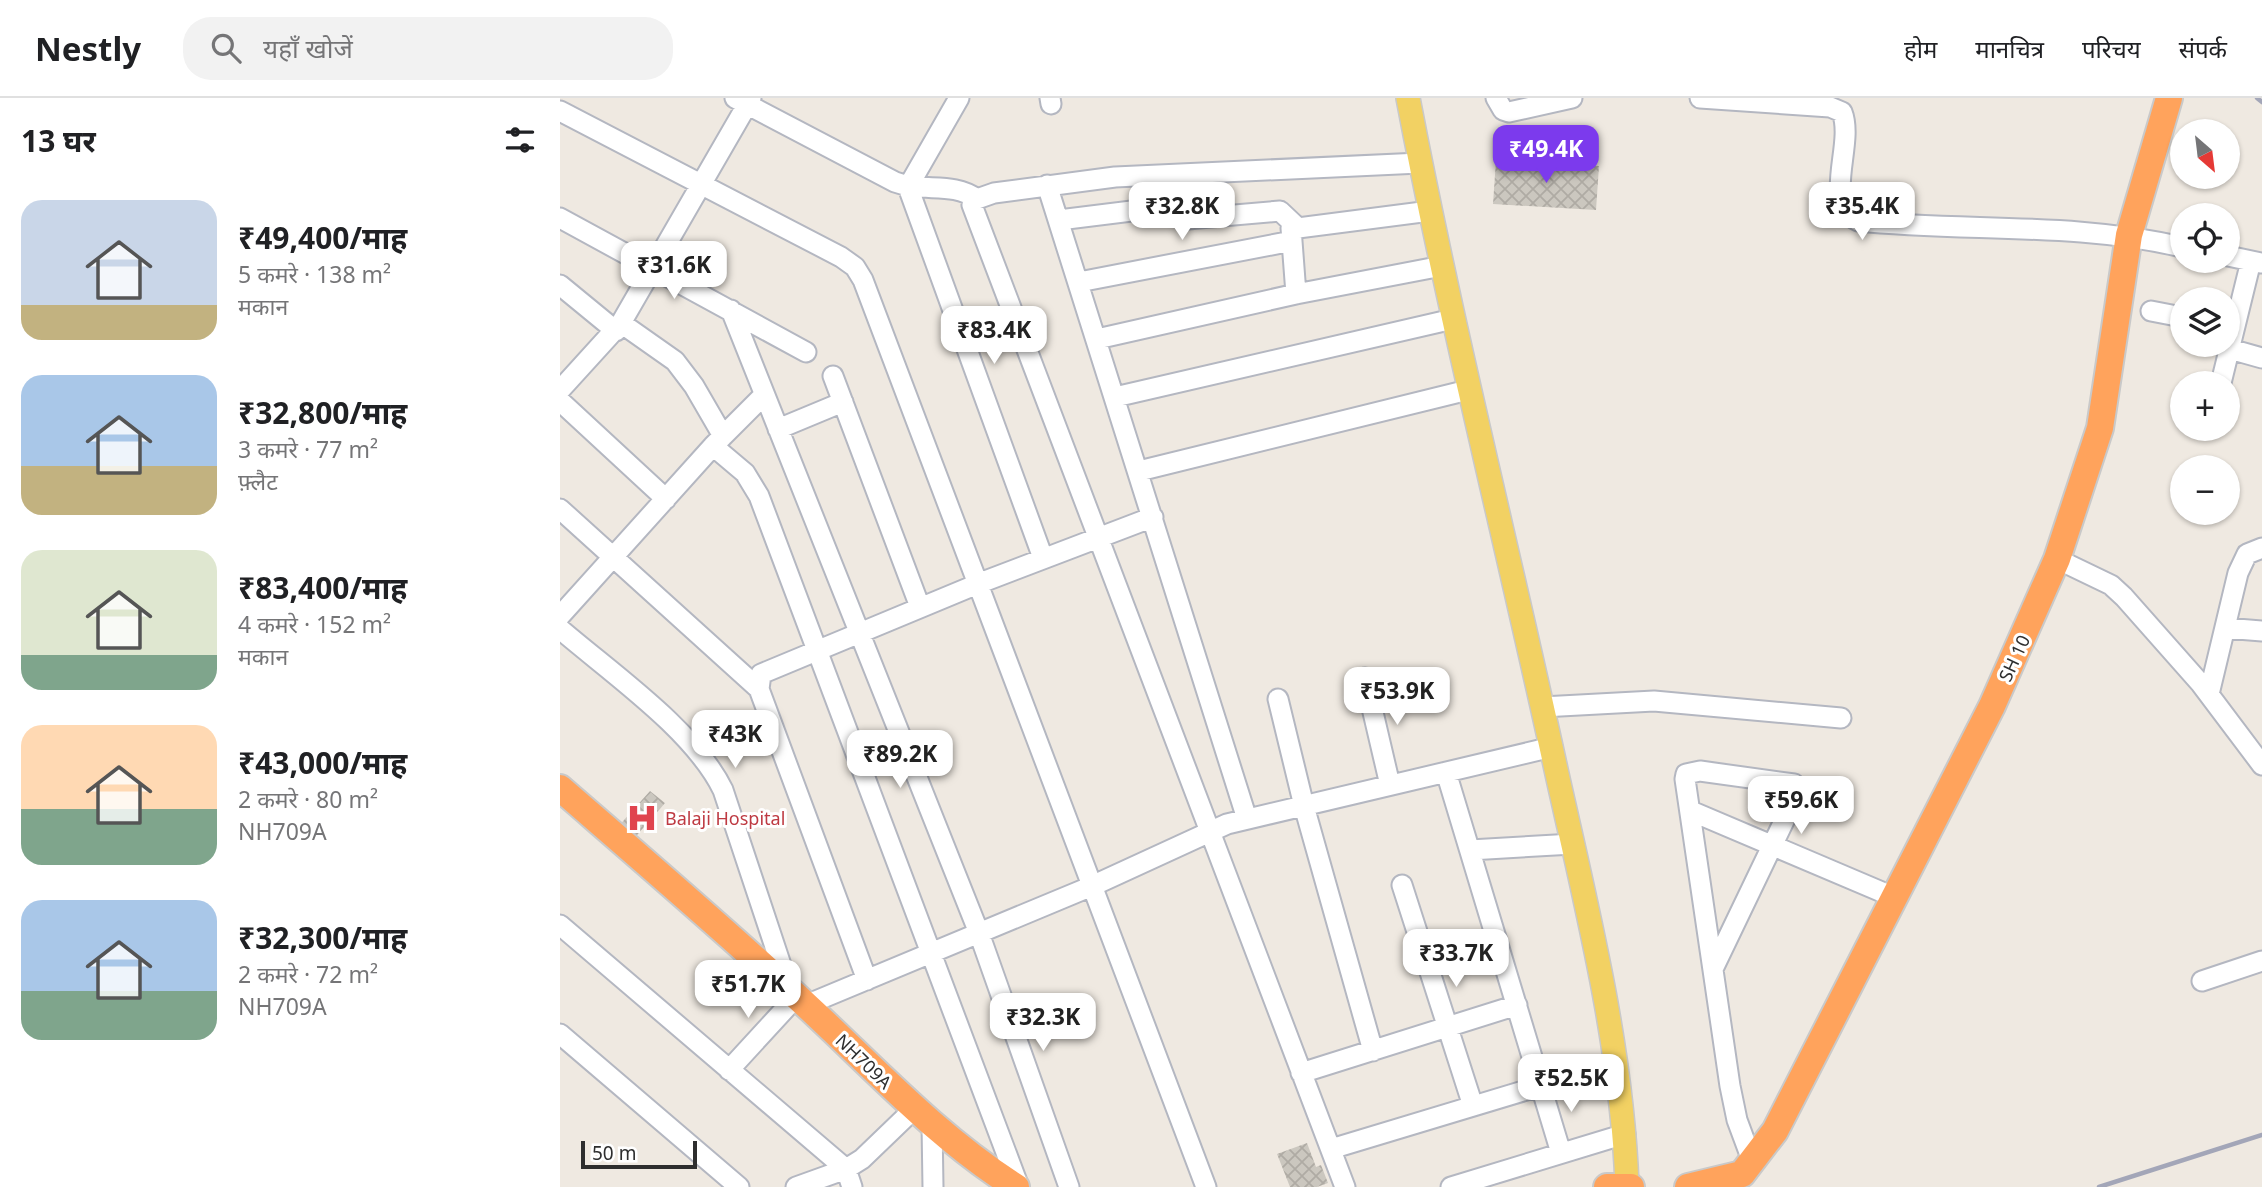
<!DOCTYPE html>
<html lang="hi">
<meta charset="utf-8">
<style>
:root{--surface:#fff;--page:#f2f2f2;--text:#202124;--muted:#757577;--line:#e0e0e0;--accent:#7c3aed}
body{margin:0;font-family:"Noto Sans","Noto Sans Devanagari",sans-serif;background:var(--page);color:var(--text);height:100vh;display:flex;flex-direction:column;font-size:26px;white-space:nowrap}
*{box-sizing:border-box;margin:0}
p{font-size:23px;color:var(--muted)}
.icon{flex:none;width:38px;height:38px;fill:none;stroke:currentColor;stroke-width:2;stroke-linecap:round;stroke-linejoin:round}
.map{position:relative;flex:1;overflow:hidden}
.sheet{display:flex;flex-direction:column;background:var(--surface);width:560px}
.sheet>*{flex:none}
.needle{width:46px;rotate:152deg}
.controls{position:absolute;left:1610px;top:21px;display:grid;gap:14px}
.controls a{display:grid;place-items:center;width:70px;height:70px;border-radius:50%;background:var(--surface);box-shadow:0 2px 5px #0004;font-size:35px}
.scale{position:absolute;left:21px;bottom:18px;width:116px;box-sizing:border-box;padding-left:7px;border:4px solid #2e2e2e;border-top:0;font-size:19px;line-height:24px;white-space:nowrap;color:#2e2e2e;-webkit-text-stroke:5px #fff;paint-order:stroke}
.price{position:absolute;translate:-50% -60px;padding:0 16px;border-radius:14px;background:#fff;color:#222;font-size:23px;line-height:46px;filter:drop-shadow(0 2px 4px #0008)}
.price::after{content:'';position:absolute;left:50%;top:42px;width:21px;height:16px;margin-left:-10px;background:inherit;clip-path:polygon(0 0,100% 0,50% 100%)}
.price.on{background:var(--accent);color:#fff}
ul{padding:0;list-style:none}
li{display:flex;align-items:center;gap:21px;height:175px;padding:0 21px}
li span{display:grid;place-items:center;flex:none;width:196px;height:140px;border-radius:21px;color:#555}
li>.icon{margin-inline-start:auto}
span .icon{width:84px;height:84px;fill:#fffc;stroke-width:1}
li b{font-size:30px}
h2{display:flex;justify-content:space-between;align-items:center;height:84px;padding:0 21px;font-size:30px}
header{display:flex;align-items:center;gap:42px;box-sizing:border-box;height:98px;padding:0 35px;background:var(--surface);border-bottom:2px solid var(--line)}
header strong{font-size:33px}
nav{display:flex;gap:38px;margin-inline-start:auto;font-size:24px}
.search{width:490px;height:63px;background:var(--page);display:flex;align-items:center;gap:18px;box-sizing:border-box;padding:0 24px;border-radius:28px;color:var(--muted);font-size:26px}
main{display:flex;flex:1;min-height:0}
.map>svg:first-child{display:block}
.building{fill:url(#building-cross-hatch)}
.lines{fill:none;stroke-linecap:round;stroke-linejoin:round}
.minor-casing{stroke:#b4b7c1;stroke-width:23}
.major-casing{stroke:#c9c9c9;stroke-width:26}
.highway-casing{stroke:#c9c9c9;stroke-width:30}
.minor{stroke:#fff;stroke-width:19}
.major{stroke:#f2d163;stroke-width:23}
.highway{stroke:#ffa35c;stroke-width:26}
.rail{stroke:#a3a6b8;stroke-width:4.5}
.labels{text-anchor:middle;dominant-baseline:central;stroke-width:6;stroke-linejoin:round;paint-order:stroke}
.street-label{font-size:18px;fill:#2e2e2e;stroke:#fff}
.health-label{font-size:18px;fill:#be3a42;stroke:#fff;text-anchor:start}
</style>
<header>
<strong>Nestly</strong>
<div class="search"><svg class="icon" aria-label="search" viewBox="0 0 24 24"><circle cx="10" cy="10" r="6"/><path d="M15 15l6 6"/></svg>यहाँ खोजें</div>
<nav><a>होम</a><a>मानचित्र</a><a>परिचय</a><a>संपर्क</a></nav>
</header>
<main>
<section class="sheet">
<h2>13 घर<svg class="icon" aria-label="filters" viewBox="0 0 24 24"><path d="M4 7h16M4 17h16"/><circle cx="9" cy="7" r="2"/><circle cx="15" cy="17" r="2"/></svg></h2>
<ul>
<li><span style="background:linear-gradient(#c9d6e8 75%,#c2b280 0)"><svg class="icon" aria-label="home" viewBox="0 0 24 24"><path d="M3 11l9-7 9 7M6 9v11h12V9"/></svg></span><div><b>₹49,400/माह</b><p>5 कमरे · 138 m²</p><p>मकान</p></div></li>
<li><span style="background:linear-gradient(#a9c7e8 65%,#c2b280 0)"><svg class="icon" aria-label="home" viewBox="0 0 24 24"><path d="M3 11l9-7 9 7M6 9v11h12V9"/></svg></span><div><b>₹32,800/माह</b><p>3 कमरे · 77 m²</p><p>फ़्लैट</p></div></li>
<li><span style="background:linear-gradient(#dfe7d0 75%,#7fa58c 0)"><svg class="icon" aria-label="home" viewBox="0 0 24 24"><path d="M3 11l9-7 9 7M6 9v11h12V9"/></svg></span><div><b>₹83,400/माह</b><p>4 कमरे · 152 m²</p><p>मकान</p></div></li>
<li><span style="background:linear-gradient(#ffd9b3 60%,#7fa58c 0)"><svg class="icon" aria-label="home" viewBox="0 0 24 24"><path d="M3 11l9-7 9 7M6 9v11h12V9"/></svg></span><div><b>₹43,000/माह</b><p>2 कमरे · 80 m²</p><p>NH709A</p></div></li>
<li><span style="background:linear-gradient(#a9c7e8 65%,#7fa58c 0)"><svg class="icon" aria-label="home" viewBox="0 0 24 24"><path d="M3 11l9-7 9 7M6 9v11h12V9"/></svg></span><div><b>₹32,300/माह</b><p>2 कमरे · 72 m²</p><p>NH709A</p></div></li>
</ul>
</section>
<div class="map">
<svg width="1702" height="1089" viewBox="0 0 1702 1089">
<defs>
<pattern id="building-cross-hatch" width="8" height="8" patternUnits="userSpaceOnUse" patternTransform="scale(1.75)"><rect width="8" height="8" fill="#cbc7bf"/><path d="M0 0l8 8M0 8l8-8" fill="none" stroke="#afaba4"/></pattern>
</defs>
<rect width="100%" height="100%" fill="#efe9e1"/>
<!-- building -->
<path class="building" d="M 936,62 L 1039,68 L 1036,112 L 933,106 Z
M 90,693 L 105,705 L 71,744 L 56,731 Z
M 747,1045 L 756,1069 L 761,1067 L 768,1085 L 757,1089 L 730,1089 L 717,1056 Z"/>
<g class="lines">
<!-- minor casing -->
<g class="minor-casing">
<path id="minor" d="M 175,0 L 335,84 C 364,95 392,83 417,101
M 399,0 L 348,89 L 483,460
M 490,0 L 491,6
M 936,0 L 943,12 L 949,14 L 1012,0
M 1140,0 L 1270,9 L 1282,14 C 1295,47 1261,105 1298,123 C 1406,134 1515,124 1622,149
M 0,13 L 281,159 L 295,169 L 303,182 L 646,1089
M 487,87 L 687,721
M 0,120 L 246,254
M 499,122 L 612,108 L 620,110 L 628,121 L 720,113 L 738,130 L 870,113
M 731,130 L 736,196
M 1668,158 L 1701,165
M 519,184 L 732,143
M 0,187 L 56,233
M 171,212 L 419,835 L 509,1089
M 1591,213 L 1622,219
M 61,225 L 115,263 L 134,288 L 163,338
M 537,241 L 736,196 L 882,168
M 1670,251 L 1702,260
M 273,278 L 360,509
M 1661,285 L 1691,163
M 0,292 L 61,225 L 191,0
M 555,299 L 893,221
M 0,303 L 106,401
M 218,331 L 283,304
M 153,348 L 185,375 L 199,398 L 459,1089
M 579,373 L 908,292
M 0,411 L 199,591
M 1497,461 L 1551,487 L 1564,499 L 1641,586 L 1702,667
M 0,518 L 153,348 L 204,297
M 1665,530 L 1702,533
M 0,531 C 51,575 134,632 163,692 L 228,888
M 805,580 L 830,687
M 1649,596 L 1678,475 L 1687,456 L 1702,450
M 718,601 L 744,708 L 813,953
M 982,609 L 1094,603 L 1281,620
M 886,674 L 1001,1055
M 1131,713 L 1336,800
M 910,752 L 1013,746
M 842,787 L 913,1008
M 0,827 L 286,1071 L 292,1089
M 1153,871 L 1236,698 L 1234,686 L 1140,673 L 1126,676 L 1125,681 L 1170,988 L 1177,1022 L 1193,1065
M 307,882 L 199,591 L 201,576 L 420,485 L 593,419
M 1642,883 L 1702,863
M 246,907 L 532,788 L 667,726 L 992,649
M 0,936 L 179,1089
M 169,972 L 236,899
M 741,975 L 957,907
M 372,1026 L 373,1089
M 771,1051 L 1056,965
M 236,1089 L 286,1071 L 302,1061 L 354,1011
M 785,1089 L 412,107 L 417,101 L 434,95 L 555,79 L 860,65
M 891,1089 L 1065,1036"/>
</g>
<!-- major casing -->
<g class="major-casing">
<path id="major" d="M 848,0 C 891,227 948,450 997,676 C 1027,811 1062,948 1067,1088"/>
</g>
<!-- highway casing -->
<g class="highway-casing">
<path id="highway" d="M 0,690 C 83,762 167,834 247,908 C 315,971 377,1039 456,1089
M 1047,1089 L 1071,1089
M 1128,1089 L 1182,1076 L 1215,1033 L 1432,608 L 1497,461 L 1540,330 L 1569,137 L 1609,0"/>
</g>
<!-- minor -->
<use href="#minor" class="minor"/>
<!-- major -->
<use href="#major" class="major"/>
<!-- highway -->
<use href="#highway" class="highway"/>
<!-- rail -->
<path class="rail" d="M 1697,0 L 1702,4
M 1539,1089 L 1702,1037"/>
</g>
<!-- icons -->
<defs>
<g id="hospital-bare" transform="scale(2.415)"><path d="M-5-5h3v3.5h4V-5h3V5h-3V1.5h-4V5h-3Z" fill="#e0444e" stroke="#fff" stroke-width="2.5" paint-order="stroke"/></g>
</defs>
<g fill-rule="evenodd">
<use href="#hospital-bare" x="82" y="720"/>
</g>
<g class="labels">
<!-- street labels -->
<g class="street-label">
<text transform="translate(1454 560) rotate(-65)">SH 10</text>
<text transform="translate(304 963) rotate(44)">NH709A</text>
</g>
<!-- health labels -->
<g class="health-label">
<text x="105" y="720">Balaji Hospital</text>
</g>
</g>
</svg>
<div class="controls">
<a><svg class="needle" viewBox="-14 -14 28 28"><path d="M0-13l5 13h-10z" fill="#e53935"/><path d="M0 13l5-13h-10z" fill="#757577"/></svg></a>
<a><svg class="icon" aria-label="locate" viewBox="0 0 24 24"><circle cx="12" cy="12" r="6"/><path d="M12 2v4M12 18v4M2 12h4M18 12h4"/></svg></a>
<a><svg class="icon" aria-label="layers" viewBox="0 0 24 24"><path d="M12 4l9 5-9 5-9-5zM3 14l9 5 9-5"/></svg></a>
<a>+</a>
<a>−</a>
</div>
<div class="scale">50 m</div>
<b class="price on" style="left:986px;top:87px">₹49.4K</b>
<b class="price" style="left:622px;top:144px">₹32.8K</b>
<b class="price" style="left:1302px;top:144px">₹35.4K</b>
<b class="price" style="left:114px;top:203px">₹31.6K</b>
<b class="price" style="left:434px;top:268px">₹83.4K</b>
<b class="price" style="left:837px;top:629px">₹53.9K</b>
<b class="price" style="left:175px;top:672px">₹43K</b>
<b class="price" style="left:340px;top:692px">₹89.2K</b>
<b class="price" style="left:1241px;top:738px">₹59.6K</b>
<b class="price" style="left:896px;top:891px">₹33.7K</b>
<b class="price" style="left:188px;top:922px">₹51.7K</b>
<b class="price" style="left:483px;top:955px">₹32.3K</b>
<b class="price" style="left:1011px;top:1016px">₹52.5K</b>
</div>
</main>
